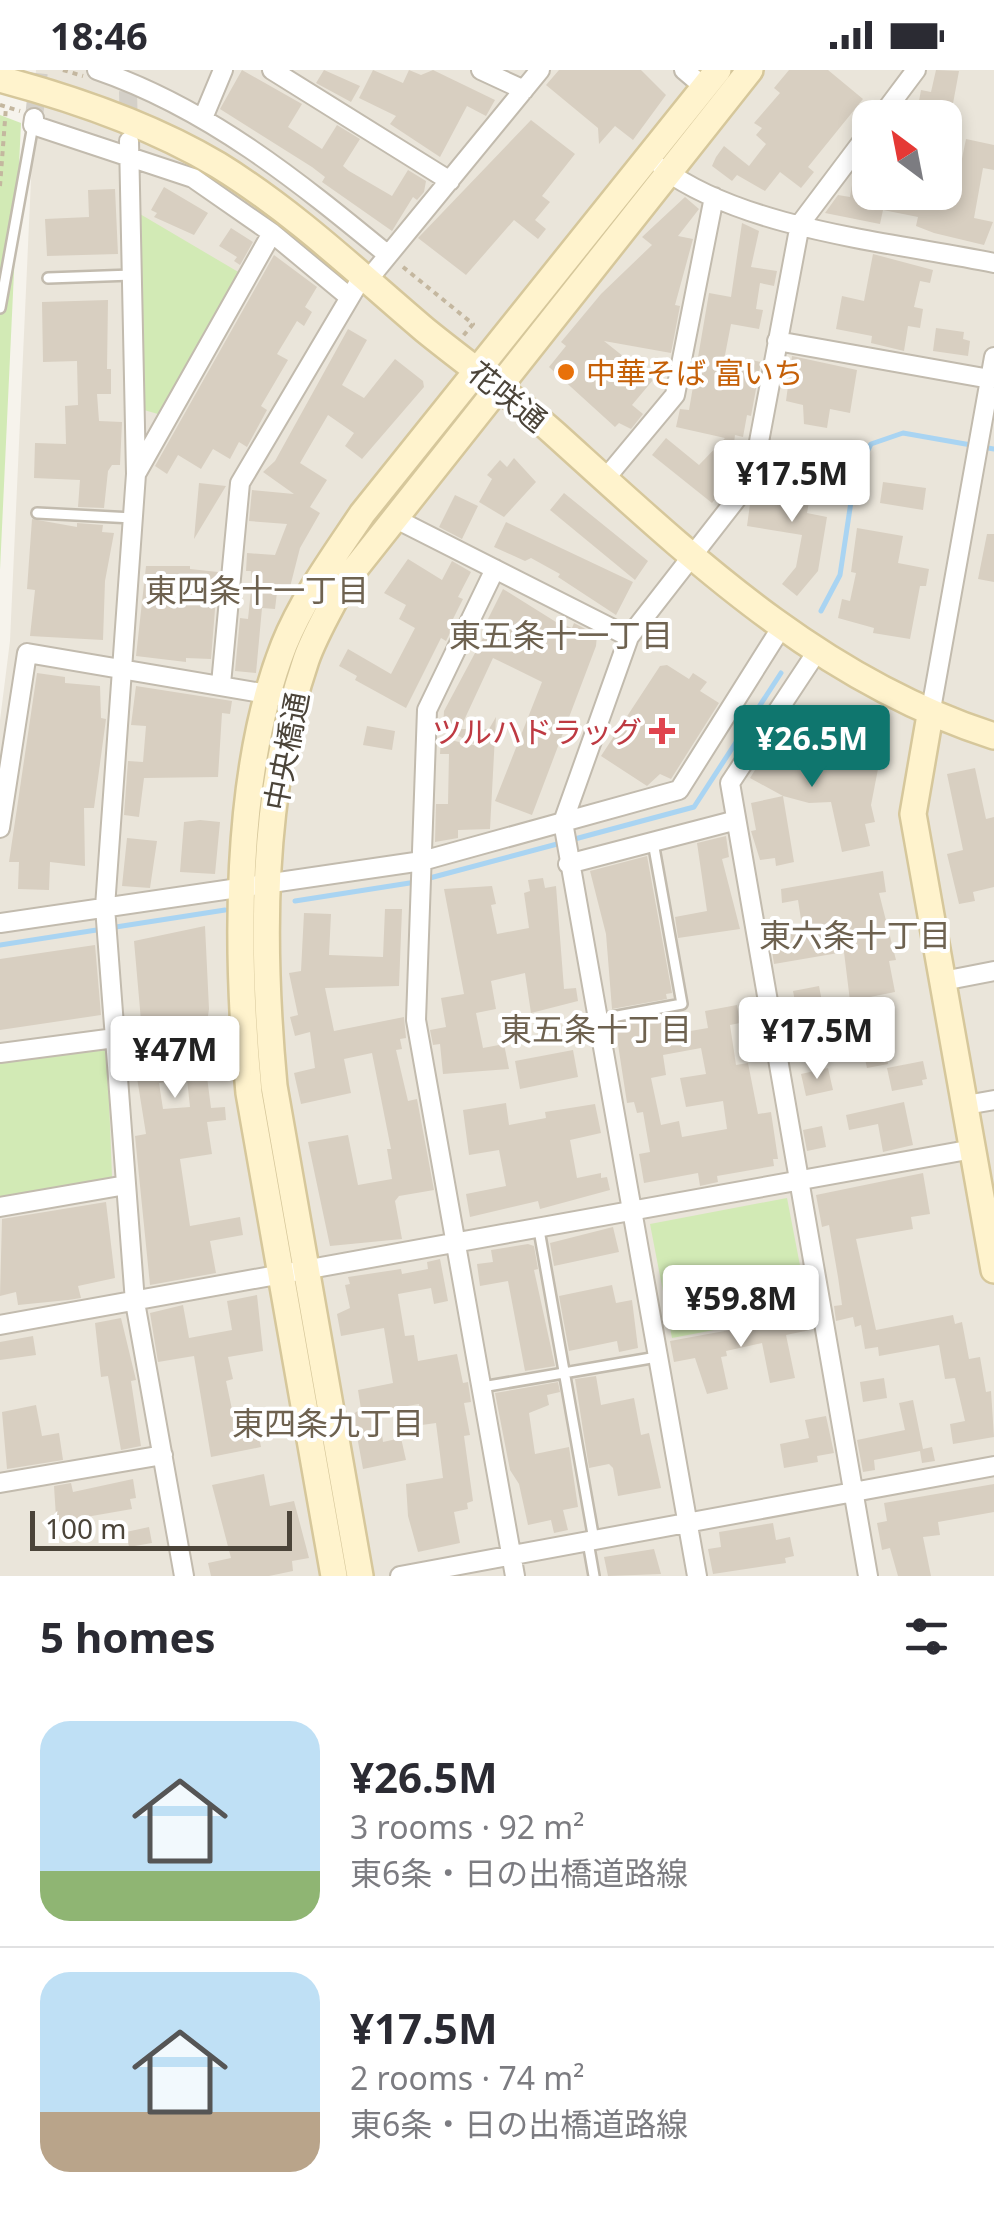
<!DOCTYPE html>
<meta charset="utf-8">
<style>
:root{--surface:#fff;--page:#f2f2f3;--text:#2b2b33;--muted:#7c7c81;--line:#e1e1e2;--accent:#0f766e}
body{margin:0;font-family:"Noto Sans","Noto Sans JP",sans-serif;background:var(--page);color:var(--text);height:100vh;display:flex;flex-direction:column;font-size:38px;white-space:nowrap}
*{box-sizing:border-box;margin:0}
p{font-size:32px;color:var(--muted)}
.icon{flex:none;width:55px;height:55px;fill:none;stroke:currentColor;stroke-width:2;stroke-linecap:round;stroke-linejoin:round}
.map{position:relative;height:1506px;overflow:hidden}
.panel{display:flex;flex-direction:column;background:var(--surface);flex:1}
.panel>*{flex:none}
.needle{width:65px;rotate:328deg}
.controls{position:absolute;left:852px;top:30px;display:grid;gap:20px}
.controls a{display:grid;place-items:center;width:110px;height:110px;border-radius:20px;background:var(--surface);box-shadow:0 5px 15px #0003;font-size:50px}
.scale{position:absolute;left:30px;bottom:25px;width:262px;box-sizing:border-box;padding-left:10px;border:5px solid #4b4439;border-top:0;font-size:28px;line-height:35px;white-space:nowrap;color:#4b4439;-webkit-text-stroke:8px #fff;paint-order:stroke}
.price{position:absolute;translate:-50% -85px;padding:0 22px;border-radius:10px;background:#fff;color:#222;font-size:32px;line-height:65px;filter:drop-shadow(0 2px 5px #0008)}
.price::after{content:'';position:absolute;left:50%;top:60px;width:30px;height:22px;margin-left:-15px;background:inherit;clip-path:polygon(0 0,100% 0,50% 100%)}
.price.current{background:var(--accent);color:#fff}
ul{padding:0;list-style:none}
li{display:flex;align-items:center;gap:30px;height:250px;padding:0 40px}
li+li{border-top:2px solid var(--line)}
li span{display:grid;place-items:center;flex:none;width:280px;height:200px;border-radius:30px;color:#555}
li>.icon{margin-inline-start:auto}
span .icon{width:120px;height:120px;fill:#fffc;stroke-width:1}
li b{font-size:42px}
h2{display:flex;justify-content:space-between;align-items:center;height:120px;padding:0 40px;font-size:42px}
.status{display:flex;justify-content:space-between;align-items:center;height:70px;padding:0 50px;background:var(--surface);direction:ltr}
.status svg{height:28px;fill:currentColor}
.map>svg:first-child{display:block}
.residential{fill:#eae5da;fill-rule:evenodd}
.green{fill:#d2eab5}
.lines{fill:none;stroke-linecap:round;stroke-linejoin:round}
.stream{stroke:#a9d4f2;stroke-width:5}
.building{fill:#d8cfc1;fill-rule:evenodd}
.street-tunnel{stroke:#d4d0c8;stroke-width:18;stroke-dasharray:18 9;stroke-linecap:butt}
.lane-casing{stroke:#c2bbae;stroke-width:14}
.street-casing{stroke:#c2bbae;stroke-width:22}
.secondary-casing{stroke:#d6c79b;stroke-width:30}
.path{stroke:#c4b79f;stroke-width:4;stroke-dasharray:5 5;stroke-linecap:butt}
.lane{stroke:#fff;stroke-width:9}
.street{stroke:#fff;stroke-width:18}
.secondary{stroke:#fff3cd;stroke-width:25}
.food-dot{fill:#e8710a;stroke:#fff;stroke-width:4}
.health-dot{fill:#e0444e;stroke:#fff;stroke-width:4}
.labels{text-anchor:middle;dominant-baseline:central;stroke-width:8;stroke-linejoin:round;paint-order:stroke}
.food-label{font-size:30px;fill:#c56008;stroke:#fff;text-anchor:start}
.street-label{font-size:30px;fill:#4b4439;stroke:#fff}
.health-label{font-size:30px;fill:#be3a42;stroke:#fff;text-anchor:end}
.neighbourhood-label{font-size:32px;fill:#6e6250;stroke:#fff}
</style>
<div class="status"><b>18:46</b><svg viewBox="0 0 49 12"><path d="M0 12V9h3v3zM5 12V6h3v6zM10 12V3h3v9zM15 12V0h3v12zM26 1h20v11H26zM47 4h2v5h-2z"/></svg></div>
<div class="map">
<svg width="994" height="1506" viewBox="0 0 994 1506">
<rect width="100%" height="100%" fill="#f6f3ec"/>
<!-- residential -->
<path class="residential" d="M 36,0 L 994,0 L 994,1506 L 0,1506 L 0,650 L 10,571 ZM 870,48 L 945,48 L 945,122 L 870,122 Z"/>
<!-- green -->
<path class="green" d="M 0,45 L 21,53 L 0,500 Z
M 140,144 L 240,203 L 158,344 L 144,340 Z
M 107,979 L 112,1107 L 0,1128 L 0,992 Z
M 787,1128 L 809,1242 L 672,1268 L 650,1154 Z"/>
<g class="lines">
<!-- stream -->
<path class="stream" d="M 821,541 L 840,505 L 855,405 L 871,374 L 903,363 L 994,379
M 571,770 L 694,737 L 781,603
M 426,809 L 561,773
M 295,831 L 416,812
M 0,875 L 225,840"/>
</g>
<!-- building -->
<path class="building" d="M 242,0 L 302,34 L 288,57 L 322,79 L 337,55 L 360,69 L 343,96 L 349,101 L 392,126 L 408,100 L 426,111 L 424,122 L 417,130 L 413,127 L 392,161 L 322,112 L 325,107 L 312,97 L 220,39 Z
M 324,0 L 360,16 L 351,32 L 316,13 Z
M 373,0 L 403,13 L 409,0 L 421,5 L 433,0 L 495,30 L 486,46 L 467,36 L 440,87 L 390,54 L 396,46 L 359,28 Z
M 559,0 L 641,0 L 666,25 L 633,70 L 615,56 L 599,74 L 598,58 L 546,15 Z
M 789,0 L 828,0 L 863,29 L 808,97 L 814,102 L 801,118 L 780,102 L 765,121 L 737,105 L 732,111 L 712,96 L 716,87 L 724,76 L 749,96 L 766,74 L 756,65 L 762,58 L 754,53 L 780,23 L 774,18 Z
M 936,0 L 959,1 L 952,39 L 946,38 L 944,47 L 917,42 L 921,20 L 931,22 Z
M 531,50 L 575,84 L 542,126 L 550,132 L 535,150 L 546,159 L 538,169 L 514,150 L 466,205 L 418,168 Z
M 966,69 L 994,75 L 994,100 L 983,98 L 974,148 L 993,152 L 984,175 L 934,163 L 916,156 L 918,147 L 883,140 L 880,154 L 825,143 L 838,125 L 850,127 L 854,103 L 864,90 L 870,91 L 870,122 L 949,122 L 952,107 L 958,108 Z
M 164,117 L 208,143 L 194,165 L 154,147 L 157,143 L 151,140 Z
M 115,119 L 118,184 L 47,186 L 45,149 L 89,147 L 88,120 Z
M 685,127 L 699,139 L 678,166 L 693,169 L 675,235 L 680,236 L 671,283 L 604,271 L 653,310 L 632,335 L 643,344 L 631,359 L 619,353 L 615,357 L 549,297 L 566,276 L 561,272 L 601,224 L 652,175 L 642,167 Z
M 742,153 L 759,161 L 751,197 L 777,201 L 774,216 L 760,213 L 756,239 L 763,240 L 759,259 L 731,254 L 725,285 L 761,292 L 751,346 L 747,345 L 743,367 L 735,365 L 732,388 L 716,406 L 727,414 L 712,433 L 652,385 L 666,368 L 699,395 L 725,368 L 676,357 L 680,339 L 689,340 L 709,223 L 731,227 Z
M 231,158 L 253,172 L 240,195 L 234,191 L 237,187 L 219,176 Z
M 873,184 L 933,200 L 930,213 L 920,211 L 914,237 L 923,239 L 920,258 L 908,256 L 904,281 L 871,273 L 872,266 L 836,259 L 842,226 L 864,231 Z
M 274,185 L 317,217 L 305,237 L 312,242 L 304,256 L 297,251 L 277,284 L 288,290 L 261,336 L 267,340 L 247,377 L 239,372 L 230,389 L 213,379 L 201,399 L 178,385 L 167,404 L 155,396 Z
M 108,230 L 107,299 L 111,299 L 111,324 L 97,324 L 99,351 L 122,352 L 120,395 L 112,395 L 108,401 L 104,438 L 78,437 L 80,410 L 34,408 L 35,373 L 66,374 L 65,336 L 78,335 L 77,291 L 43,292 L 42,232 Z
M 936,258 L 964,262 L 963,269 L 970,271 L 968,286 L 933,281 Z
M 348,259 L 367,270 L 342,315 L 364,328 L 395,289 L 423,311 L 424,317 L 362,389 L 345,376 L 354,363 L 328,345 L 300,393 L 327,410 L 310,437 L 320,443 L 300,478 L 290,517 L 278,514 L 275,539 L 262,538 L 256,603 L 235,601 L 240,548 L 248,549 L 252,511 L 251,501 L 246,501 L 247,483 L 275,485 L 287,454 L 249,451 L 252,420 L 294,424 L 263,402 L 275,391 Z
M 792,286 L 857,300 L 850,343 L 830,339 L 827,358 L 804,354 L 803,335 L 786,331 Z
M 514,388 L 536,412 L 504,447 L 479,432 L 492,409 L 487,405 L 500,390 L 507,397 Z
M 786,405 L 813,410 L 807,443 L 827,447 L 818,501 L 797,526 L 782,514 L 796,497 L 802,465 L 747,456 L 750,434 L 755,435 L 761,417 L 780,420 Z
M 883,412 L 926,418 L 923,440 L 880,433 Z
M 199,413 L 226,416 L 194,469 Z
M 564,423 L 648,491 L 635,510 L 550,440 Z
M 455,425 L 478,436 L 462,469 L 439,457 Z
M 32,449 L 77,457 L 77,453 L 103,455 L 102,462 L 114,463 L 105,511 L 103,570 L 30,566 L 35,520 L 27,519 Z
M 506,452 L 633,512 L 616,545 L 558,507 L 560,504 L 531,488 L 525,491 L 494,477 Z
M 857,458 L 903,466 L 898,493 L 929,499 L 926,516 L 920,516 L 910,569 L 873,563 L 874,558 L 838,548 L 842,529 L 850,531 L 856,503 L 851,502 Z
M 987,464 L 994,464 L 994,512 L 978,509 Z
M 408,489 L 442,510 L 452,491 L 471,502 L 458,527 L 463,529 L 451,553 L 454,555 L 446,571 L 441,568 L 406,638 L 355,610 L 357,606 L 339,596 L 348,579 L 391,604 L 415,558 L 399,549 L 406,535 L 384,523 Z
M 146,496 L 190,496 L 190,499 L 218,502 L 211,589 L 186,588 L 186,592 L 136,586 Z
M 503,519 L 556,552 L 572,558 L 574,553 L 597,565 L 596,576 L 532,745 L 495,731 L 542,612 L 493,588 L 460,659 L 489,659 L 496,647 L 490,759 L 458,760 L 458,768 L 435,772 L 436,734 L 448,734 L 449,684 L 440,684 L 441,668 L 478,676 L 443,658 L 444,641 L 490,555 L 486,553 Z
M 667,595 L 689,609 L 693,603 L 707,612 L 700,621 L 719,633 L 671,709 L 660,704 L 647,716 L 601,686 L 660,596 Z
M 37,603 L 65,607 L 65,613 L 100,616 L 101,648 L 106,649 L 94,738 L 84,738 L 85,796 L 50,792 L 49,820 L 18,819 L 19,792 L 9,792 Z
M 136,616 L 232,631 L 230,644 L 222,643 L 218,707 L 144,708 L 139,747 L 124,745 L 128,691 L 143,692 L 146,656 L 131,655 Z
M 785,652 L 806,667 L 813,657 L 878,699 L 871,735 L 875,752 L 865,754 L 870,776 L 842,782 L 831,732 L 809,733 L 783,726 L 794,792 L 776,796 L 775,788 L 760,790 L 751,761 L 756,760 L 751,733 L 783,726 L 750,708 Z
M 367,656 L 395,661 L 392,680 L 363,675 Z
M 975,698 L 986,749 L 994,747 L 994,817 L 973,822 L 975,831 L 959,834 L 947,784 L 963,780 L 947,704 Z
M 200,750 L 220,752 L 215,804 L 180,802 L 184,752 Z
M 726,766 L 729,787 L 722,789 L 740,859 L 678,868 L 675,847 L 707,841 L 697,773 Z
M 127,768 L 157,771 L 150,818 L 122,816 Z
M 647,786 L 672,923 L 666,924 L 667,929 L 612,939 L 606,864 L 590,801 Z
M 883,801 L 886,822 L 879,823 L 896,890 L 889,891 L 895,922 L 850,931 L 844,882 L 774,894 L 770,867 L 803,862 L 798,830 L 782,833 L 781,819 Z
M 543,808 L 545,818 L 556,816 L 564,919 L 576,918 L 578,931 L 531,943 L 525,903 L 491,911 L 496,939 L 476,943 L 483,978 L 504,974 L 509,999 L 443,1004 L 440,974 L 433,975 L 430,960 L 446,957 L 441,928 L 464,924 L 444,819 L 492,816 L 496,834 L 491,835 L 497,864 L 529,858 L 524,823 L 530,821 L 528,810 Z
M 385,839 L 402,839 L 399,916 L 325,918 L 334,961 L 404,947 L 406,968 L 400,969 L 402,979 L 396,980 L 408,1031 L 417,1029 L 434,1120 L 399,1126 L 395,1131 L 402,1169 L 330,1176 L 308,1072 L 348,1065 L 358,1115 L 392,1109 L 387,1079 L 391,1079 L 372,983 L 344,989 L 351,1023 L 301,1034 L 294,1003 L 315,998 L 310,962 L 295,966 L 290,947 L 298,945 L 289,903 L 301,901 L 304,843 L 331,844 L 329,885 L 383,887 Z
M 205,856 L 209,939 L 208,946 L 199,947 L 203,983 L 225,982 L 228,997 L 214,999 L 215,1006 L 207,1007 L 211,1038 L 225,1037 L 226,1050 L 207,1052 L 212,1084 L 180,1089 L 190,1156 L 240,1147 L 243,1165 L 210,1171 L 216,1203 L 150,1215 L 135,1066 L 146,1064 L 130,964 L 142,962 L 134,871 ZM 187,1009 L 190,1037 L 163,1039 L 159,1013 Z
M 95,875 L 101,945 L 0,960 L 0,889 Z
M 819,916 L 823,937 L 797,942 L 793,921 Z
M 737,935 L 740,953 L 730,955 L 736,995 L 748,993 L 758,1044 L 771,1042 L 778,1089 L 773,1089 L 774,1096 L 717,1106 L 718,1112 L 700,1116 L 698,1103 L 644,1113 L 639,1084 L 650,1082 L 643,1042 L 637,1043 L 634,1032 L 627,1033 L 615,955 L 670,945 L 673,964 L 708,958 L 705,941 ZM 701,978 L 706,1004 L 680,1008 L 686,1037 L 723,1031 L 727,1059 L 682,1067 L 679,1051 L 661,1055 L 651,1008 L 666,1005 L 663,985 Z
M 883,967 L 888,994 L 867,998 L 861,971 Z
M 573,980 L 578,1007 L 520,1019 L 515,991 Z
M 923,991 L 927,1009 L 922,1010 L 923,1015 L 892,1021 L 887,998 Z
M 828,998 L 833,1020 L 806,1026 L 801,1004 Z
M 904,1032 L 913,1075 L 883,1082 L 878,1054 L 849,1060 L 846,1045 Z
M 506,1033 L 509,1055 L 546,1048 L 545,1042 L 595,1034 L 601,1063 L 570,1070 L 577,1108 L 601,1103 L 601,1108 L 607,1107 L 610,1120 L 540,1139 L 538,1131 L 470,1147 L 466,1124 L 506,1116 L 499,1080 L 469,1085 L 463,1040 Z
M 822,1056 L 826,1077 L 807,1081 L 803,1060 Z
M 923,1103 L 930,1144 L 911,1147 L 913,1159 L 856,1169 L 876,1260 L 953,1245 L 955,1254 L 962,1252 L 969,1289 L 980,1287 L 986,1322 L 991,1321 L 994,1367 L 953,1374 L 950,1354 L 965,1351 L 955,1308 L 945,1309 L 939,1275 L 879,1286 L 878,1277 L 865,1279 L 861,1255 L 855,1257 L 853,1247 L 836,1251 L 834,1236 L 842,1235 L 838,1207 L 829,1155 L 822,1157 L 816,1125 Z
M 106,1132 L 115,1208 L 78,1216 L 81,1228 L 68,1230 L 18,1235 L 16,1222 L 0,1226 L 2,1149 Z
M 613,1157 L 619,1182 L 554,1196 L 550,1173 Z
M 528,1174 L 534,1176 L 538,1199 L 534,1200 L 555,1296 L 525,1301 L 508,1211 L 480,1216 L 477,1194 L 493,1192 L 491,1180 Z
M 440,1189 L 448,1231 L 434,1234 L 431,1218 L 398,1224 L 405,1266 L 414,1265 L 418,1291 L 457,1284 L 463,1313 L 468,1312 L 471,1332 L 464,1333 L 470,1365 L 464,1366 L 473,1431 L 467,1433 L 468,1439 L 454,1442 L 460,1473 L 418,1482 L 408,1446 L 406,1414 L 443,1408 L 436,1353 L 422,1355 L 419,1334 L 379,1341 L 383,1372 L 401,1368 L 406,1390 L 363,1399 L 353,1344 L 361,1339 L 358,1320 L 393,1313 L 384,1258 L 341,1266 L 337,1244 L 350,1238 L 345,1215 L 350,1214 L 348,1207 L 401,1199 L 402,1204 L 428,1199 L 427,1192 Z
M 612,1215 L 616,1233 L 632,1230 L 638,1278 L 619,1282 L 617,1271 L 569,1281 L 559,1226 Z
M 257,1225 L 263,1281 L 228,1287 L 233,1309 L 226,1311 L 233,1344 L 254,1340 L 261,1377 L 211,1387 L 194,1286 L 158,1292 L 150,1243 L 183,1235 L 189,1268 L 232,1260 L 227,1231 Z
M 807,1246 L 810,1260 L 786,1265 L 795,1308 L 770,1313 L 762,1273 L 726,1281 L 727,1286 L 721,1287 L 728,1319 L 707,1324 L 695,1288 L 674,1292 L 670,1271 Z
M 121,1248 L 136,1310 L 131,1311 L 141,1376 L 121,1380 L 108,1306 L 101,1307 L 95,1253 Z
M 33,1266 L 36,1285 L 0,1290 L 0,1272 Z
M 596,1306 L 601,1335 L 634,1328 L 641,1365 L 649,1363 L 661,1418 L 618,1426 L 613,1398 L 609,1394 L 589,1398 L 575,1309 Z
M 884,1308 L 887,1328 L 863,1332 L 860,1312 Z
M 558,1312 L 560,1322 L 547,1325 L 549,1335 L 529,1343 L 535,1384 L 569,1377 L 578,1437 L 563,1440 L 568,1460 L 554,1463 L 551,1450 L 528,1455 L 519,1414 L 510,1400 L 495,1323 Z
M 913,1330 L 923,1379 L 932,1377 L 935,1391 L 922,1393 L 920,1381 L 874,1390 L 875,1400 L 863,1402 L 857,1370 L 905,1360 L 899,1333 Z
M 36,1335 L 42,1366 L 59,1363 L 63,1390 L 7,1399 L 2,1342 Z
M 826,1346 L 834,1383 L 817,1386 L 818,1392 L 784,1398 L 780,1374 L 809,1368 L 805,1350 Z
M 264,1404 L 270,1436 L 294,1431 L 309,1488 L 292,1491 L 293,1501 L 269,1506 L 211,1506 L 208,1493 L 231,1488 L 212,1415 Z
M 133,1409 L 136,1428 L 130,1429 L 132,1439 L 86,1447 L 87,1456 L 57,1462 L 54,1416 L 71,1413 L 73,1422 Z
M 994,1414 L 994,1442 L 938,1452 L 940,1465 L 923,1467 L 931,1506 L 898,1506 L 890,1478 L 882,1480 L 877,1453 L 887,1451 L 884,1433 Z
M 773,1453 L 776,1470 L 790,1467 L 794,1486 L 785,1488 L 786,1493 L 713,1504 L 708,1479 L 721,1477 L 719,1462 Z
M 149,1457 L 152,1473 L 129,1477 L 126,1462 Z
M 654,1479 L 661,1504 L 608,1506 L 604,1487 Z"/>
<g class="lines">
<!-- street-tunnel -->
<path class="street-tunnel" d="M 128,21 L 129,61
M 34,48 L 39,0"/>
<!-- lane casing -->
<g class="lane-casing">
<path id="lane" d="M 48,208 L 132,205
M 0,238 L 33,55
M 37,443 L 133,448
M 596,950 L 682,934 L 653,772
M 539,1160 L 594,1470
M 482,1317 L 657,1287
M 588,1472 L 594,1506"/>
</g>
<!-- street casing -->
<g class="street-casing">
<path id="street" d="M 97,0 C 208,38 298,111 388,185
M 272,0 L 450,111
M 481,0 L 524,20
M 684,0 L 704,17
M 34,48 L 33,55 L 193,108 L 272,163 L 348,226
M 203,48 L 223,0
M 880,48 L 916,0
M 129,71 L 136,404 L 105,837 L 135,1232 L 184,1506
M 662,98 C 746,160 892,172 994,193
M 367,211 L 540,0
M 777,271 L 990,309
M 136,404 L 272,163
M 605,409 L 675,325 L 714,127
M 396,449 L 629,567
M 495,499 L 427,640 L 416,950 L 515,1506
M 816,583 L 730,713 L 868,1506
M 221,614 L 240,413 L 362,207
M 930,645 L 994,287
M 0,758 L 27,583 L 279,626
M 568,794 L 733,751
M 0,853 L 422,791 L 679,720 L 781,558
M 943,911 L 994,901
M 0,983 L 115,968
M 966,1035 L 994,1030
M 0,1137 L 126,1115
M 0,1255 L 973,1079
M 0,1413 L 163,1385
M 400,1506 L 994,1396
M 697,1506 L 563,752 L 629,567 L 752,409 L 800,154 L 870,61"/>
</g>
<!-- secondary casing -->
<g class="secondary-casing">
<path id="secondary" d="M 0,9 C 75,29 151,55 218,95 C 293,141 358,203 425,260 C 468,295 514,327 555,364 C 689,485 818,610 994,666
M 930,645 L 913,744 L 994,1200
M 334,1506 L 249,1023 C 236,886 233,705 284,575 C 303,528 334,486 362,444 L 718,0
M 360,1506 L 274,1016 C 261,875 260,725 306,590 C 315,564 331,538 343,514 L 750,0"/>
</g>
<!-- path -->
<path class="path" d="M 63,0 L 83,6
M 0,35 L 20,41
M 0,116 L 6,37
M 403,197 L 473,254 L 463,266"/>
<!-- lane -->
<use href="#lane" class="lane"/>
<!-- street -->
<use href="#street" class="street"/>
<!-- secondary -->
<use href="#secondary" class="secondary"/>
</g>
<!-- markers -->
<circle class="food-dot" cx="566" cy="302" r="10"/>
<path class="health-dot" d="M657 646h10v10h10v10h-10v10h-10v-10h-10v-10h10z"/>
<g class="labels">
<!-- food labels -->
<g class="food-label">
<text x="586" y="302">中華そば 富いち</text>
</g>
<!-- street labels -->
<g class="street-label">
<text transform="translate(508 326) rotate(39)">花咲通</text>
<text transform="translate(286 681) rotate(-79)">中央橋通</text>
</g>
<!-- health labels -->
<g class="health-label">
<text x="642" y="661">ツルハドラッグ</text>
</g>
<!-- neighbourhood labels -->
<g class="neighbourhood-label">
<text x="257" y="519">東四条十一丁目</text>
<text x="561" y="564">東五条十一丁目</text>
<text x="855" y="864">東六条十丁目</text>
<text x="596" y="958">東五条十丁目</text>
<text x="328" y="1352">東四条九丁目</text>
</g>
</g>
</svg>
<div class="controls">
<a><svg class="needle" viewBox="-14 -14 28 28"><path d="M0-13l5 13h-10z" fill="#e53935"/><path d="M0 13l5-13h-10z" fill="#7c7c81"/></svg></a>
</div>
<div class="scale">100 m</div>
<b class="price" style="left:792px;top:455px">¥17.5M</b>
<b class="price current" style="left:812px;top:720px">¥26.5M</b>
<b class="price" style="left:817px;top:1012px">¥17.5M</b>
<b class="price" style="left:175px;top:1031px">¥47M</b>
<b class="price" style="left:741px;top:1280px">¥59.8M</b>
</div>
<section class="panel">
<h2>5 homes<svg class="icon" aria-label="filters" viewBox="0 0 24 24"><path d="M4 7h16M4 17h16"/><circle cx="9" cy="7" r="2"/><circle cx="15" cy="17" r="2"/></svg></h2>
<ul>
<li><span style="background:linear-gradient(#bfe0f5 75%,#8fb573 0)"><svg class="icon" aria-label="home" viewBox="0 0 24 24"><path d="M3 11l9-7 9 7M6 9v11h12V9"/></svg></span><div><b>¥26.5M</b><p>3 rooms · 92 m²</p><p>東6条・日の出橋道路線</p></div></li>
<li><span style="background:linear-gradient(#bfe0f5 70%,#b9a48a 0)"><svg class="icon" aria-label="home" viewBox="0 0 24 24"><path d="M3 11l9-7 9 7M6 9v11h12V9"/></svg></span><div><b>¥17.5M</b><p>2 rooms · 74 m²</p><p>東6条・日の出橋道路線</p></div></li>
</ul>
</section>
